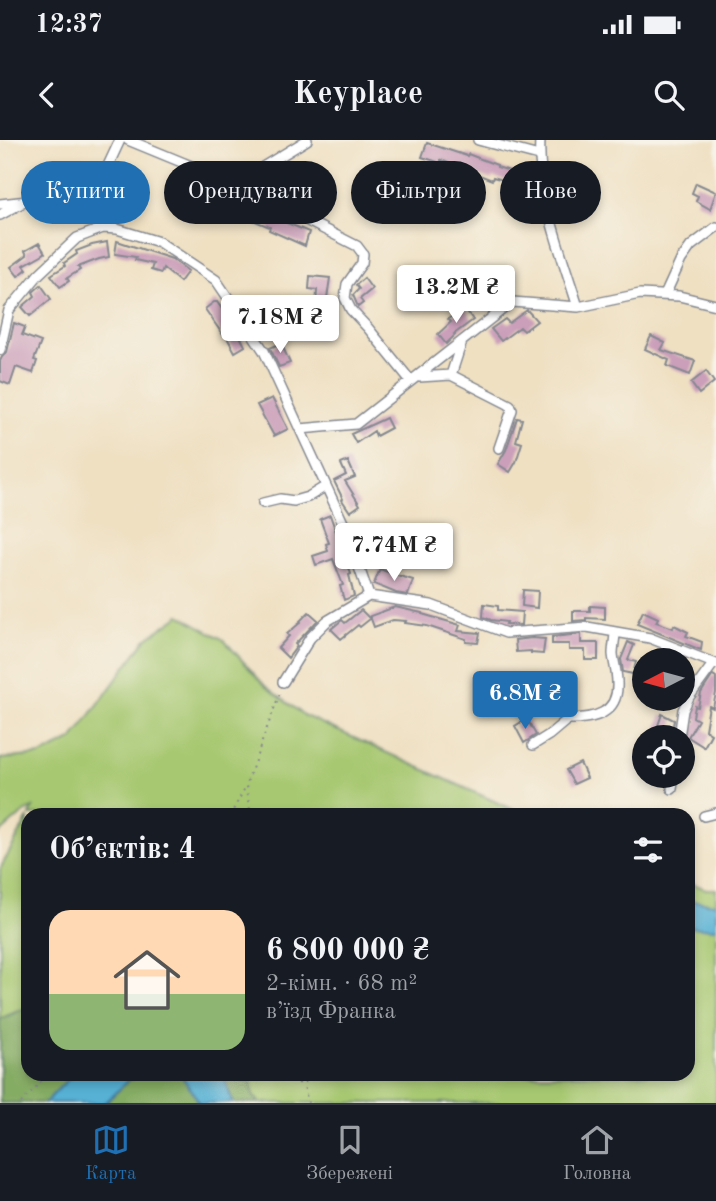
<!DOCTYPE html>
<html lang="uk">
<meta charset="utf-8">
<style>
:root{--surface:#171b24;--page:#242831;--text:#f1f3f6;--muted:#9ea1a6;--line:#363941;--accent:#1f6fb2}
body{margin:0;font-family:"Old Standard TT",serif;background:var(--page);color:var(--text);height:100vh;display:flex;flex-direction:column;font-size:26px;white-space:nowrap}
*{box-sizing:border-box;margin:0}
p{font-size:23px;color:var(--muted)}
.icon{flex:none;width:38px;height:38px;fill:none;stroke:currentColor;stroke-width:2;stroke-linecap:round;stroke-linejoin:round}
.map{position:relative;flex:1;overflow:hidden}
.sheet{position:absolute;left:21px;top:668px;width:674px;height:273px;display:flex;flex-direction:column;background:var(--surface);border-radius:21px;box-shadow:0 4px 10px #0003}
.sheet>*{flex:none}
.hud{position:absolute;left:21px;top:21px;width:676px;height:63px;display:flex;gap:14px}
.needle{width:46px;rotate:264deg}
.tools{position:absolute;left:632px;top:508px;display:grid;gap:14px}
.tools a{display:grid;place-items:center;width:63px;height:63px;border-radius:50%;background:var(--surface);box-shadow:0 4px 10px #0003;font-size:35px}
.price{position:absolute;translate:-50% -60px;padding:0 16px;border-radius:7px;background:#fff;color:#222;font-size:23px;line-height:46px;filter:drop-shadow(0 2px 4px #0008)}
.price::after{content:'';position:absolute;left:50%;top:42px;width:21px;height:16px;margin-left:-10px;background:inherit;clip-path:polygon(0 0,100% 0,50% 100%)}
.price.active{background:var(--accent);color:#fff}
ul{padding:0;list-style:none}
li{display:flex;align-items:center;gap:21px;height:175px;padding:0 28px}
li+li{border-top:2px solid var(--line)}
li span{display:grid;place-items:center;flex:none;width:196px;height:140px;border-radius:21px;color:#555}
li>.icon{margin-inline-start:auto}
span .icon{width:84px;height:84px;fill:#fffc;stroke-width:1}
li b{font-size:30px}
h2{display:flex;justify-content:space-between;align-items:center;height:84px;padding:0 28px;font-size:30px}
.chip{padding:0 24px;border-radius:32px;background:var(--surface);box-shadow:0 4px 10px #0003;font-size:24px;line-height:63px}
.chip.active{background:var(--accent);color:#fff}
.status{display:flex;justify-content:space-between;align-items:center;height:49px;padding:0 35px;background:var(--surface);direction:ltr}
.status svg{height:19px;fill:currentColor}
header{display:flex;justify-content:space-between;align-items:center;height:91px;padding:0 28px;background:var(--surface);font-size:32px;font-weight:600}
.tab-bar{display:flex;justify-content:space-around;align-items:center;height:98px;border-top:2px solid var(--line);background:var(--surface);font-size:19px;color:var(--muted)}
.tab-bar a{display:grid;justify-items:center;gap:4px}
.tab-bar .active{color:var(--accent)}
.map>svg:first-child{display:block}
.green{fill:#a7c871;stroke:#617c68;stroke-width:2}
.forest{fill:#85ac63;stroke:#506e60;stroke-width:2}
.water{fill:#57b1d4;stroke:#397099;stroke-width:2}
.building{fill:#cb9fba}
.lines{fill:none;stroke-linecap:round;stroke-linejoin:round}
.minor-casing{stroke:#858890;stroke-width:12}
.path{stroke:#858890;stroke-width:2;stroke-dasharray:2 5;stroke-linecap:butt}
.minor{stroke:#fff;stroke-width:9}
</style>
<div class="status"><b>12:37</b><svg viewBox="0 0 49 12"><path d="M0 12V9h3v3zM5 12V6h3v6zM10 12V3h3v9zM15 12V0h3v12zM26 1h20v11H26zM47 4h2v5h-2z"/></svg></div>
<header><svg class="icon" aria-label="back" viewBox="0 0 24 24"><path d="M15 5l-7 7 7 7"/></svg>Keyplace<svg class="icon" aria-label="search" viewBox="0 0 24 24"><circle cx="10" cy="10" r="6"/><path d="M15 15l6 6"/></svg></header>
<div class="map">
<svg width="716" height="963" viewBox="0 0 716 963">
<rect width="100%" height="100%" fill="#f7f3e8"/>
<filter id="ink" filterUnits="userSpaceOnUse"><feTurbulence type="fractalNoise" baseFrequency=".0143" numOctaves="2"/><feDisplacementMap in="SourceGraphic" scale="14" xChannelSelector="R" yChannelSelector="G"/><feConvolveMatrix kernelMatrix="1 2 1 2 8 2 1 2 1" color-interpolation-filters="sRGB"/></filter>
<filter id="wash" filterUnits="userSpaceOnUse"><feTurbulence type="fractalNoise" baseFrequency=".00686" numOctaves="4" result="noise"/><feDisplacementMap in="SourceGraphic" scale="28" xChannelSelector="R" yChannelSelector="G"/><feGaussianBlur stdDeviation="1.57" result="paint"/><feColorMatrix in="noise" values="0 0 0 0 0 0 0 0 0 0 0 0 0 0 0 0 0 1.4 0 .05"/><feComposite in="paint" operator="in"/></filter>
<g filter="url(#wash)">
<rect width="100%" height="100%" fill="#efe0c2"/>
<!-- green -->
<path class="green" d="M 180,475 L 224,500 L 265,546 L 305,576 L 525,675 L 30,675 L 33,668 L 24,672 L 0,693 L 0,619 L 41,615 L 72,600 L 146,499 Z
M 28,678 L 28,867 L 0,879 L 0,729 Z
M 688,742 L 706,749 L 716,749 L 716,963 L 261,963 L 253,956 L 250,935 L 688,934 Z"/>
<!-- forest -->
<path class="forest" d="M 28,867 L 28,934 L 72,935 L 45,963 L 0,963 L 0,879 Z
M 147,934 L 181,935 L 200,963 L 105,963 L 130,939 Z
M 223,935 L 250,935 L 253,956 L 261,963 L 233,963 Z"/>
<!-- water -->
<path class="water" d="M 688,760 L 716,764 L 716,789 L 688,787 Z
M 72,935 L 72,934 L 147,935 L 130,939 L 105,963 L 45,963 Z
M 181,935 L 223,935 L 233,963 L 200,963 Z"/>
<g id="blocks">
<!-- building -->
<path class="building" d="M 427,3 L 467,16 L 468,14 L 486,21 L 497,25 L 497,27 L 523,35 L 520,45 L 493,37 L 492,40 L 441,20 L 441,23 L 422,17 Z
M 261,36 L 277,41 L 276,42 L 296,52 L 290,64 L 276,57 L 278,53 L 257,47 Z
M 696,43 L 716,52 L 710,69 L 696,61 L 698,56 L 692,53 Z
M 250,63 L 264,68 L 263,71 L 288,81 L 287,83 L 309,92 L 305,106 L 269,90 L 270,87 L 245,77 Z
M 117,101 L 172,119 L 188,131 L 180,142 L 163,128 L 161,133 L 151,130 L 153,124 L 135,120 L 136,117 L 115,114 Z
M 107,102 L 109,117 L 99,119 L 78,127 L 80,130 L 67,138 L 69,141 L 60,147 L 51,135 L 65,126 L 64,123 L 77,114 L 76,111 L 92,105 Z
M 39,103 L 45,113 L 24,125 L 27,129 L 18,136 L 11,127 L 27,115 L 25,111 Z
M 310,136 L 330,138 L 327,158 L 332,158 L 331,170 L 316,169 L 317,150 L 309,149 Z
M 364,138 L 372,149 L 360,159 L 363,163 L 358,167 L 353,155 L 359,149 L 356,145 Z
M 41,145 L 51,159 L 30,176 L 22,167 L 35,156 L 33,152 Z
M 214,162 L 217,162 L 237,190 L 245,206 L 235,212 L 225,194 L 223,195 L 205,169 Z
M 464,167 L 473,180 L 454,194 L 455,195 L 446,204 L 438,194 L 451,182 L 448,179 Z
M 527,170 L 537,181 L 524,191 L 520,187 L 501,201 L 491,189 L 505,179 L 509,183 Z
M 14,183 L 25,187 L 22,195 L 41,202 L 34,220 L 37,221 L 33,233 L 16,227 L 10,245 L 0,241 L 0,221 L 2,217 L 7,212 Z
M 651,196 L 665,203 L 661,210 L 695,221 L 690,235 L 667,226 L 669,220 L 645,209 Z
M 281,203 L 290,223 L 279,227 L 270,208 Z
M 706,231 L 714,242 L 699,254 L 691,243 Z
M 272,258 L 288,289 L 274,296 L 257,265 Z
M 386,278 L 391,288 L 376,296 L 374,291 L 356,303 L 351,294 Z
M 517,278 L 522,279 L 516,301 L 522,303 L 516,322 L 510,332 L 498,324 L 506,310 Z
M 348,321 L 355,337 L 345,341 L 360,365 L 350,372 L 342,360 L 343,359 L 334,341 L 346,335 L 341,324 Z
M 330,375 L 351,434 L 349,435 L 354,456 L 344,460 L 340,446 L 343,445 L 333,419 L 316,425 L 313,416 L 328,411 L 326,404 L 329,403 L 320,379 Z
M 380,429 L 400,437 L 400,436 L 413,440 L 408,455 L 396,453 L 374,444 Z
M 523,450 L 538,451 L 537,468 L 522,466 Z
M 484,464 L 498,466 L 498,470 L 522,472 L 521,485 L 506,484 L 507,482 L 491,480 L 483,477 Z
M 590,466 L 605,467 L 605,479 L 586,478 L 586,480 L 573,481 L 573,471 L 590,471 Z
M 395,467 L 422,473 L 422,474 L 460,485 L 458,491 L 480,493 L 478,503 L 466,502 L 466,499 L 427,486 L 405,483 L 406,481 L 393,480 L 374,487 L 370,476 Z
M 361,470 L 370,479 L 360,487 L 358,485 L 341,499 L 331,489 L 342,480 L 345,483 Z
M 643,471 L 658,478 L 656,482 L 673,488 L 674,485 L 688,492 L 686,496 L 702,502 L 701,510 L 637,484 Z
M 309,472 L 318,480 L 295,504 L 297,506 L 288,518 L 278,508 L 289,496 L 287,494 L 301,482 L 300,481 Z
M 581,494 L 581,503 L 598,503 L 598,520 L 585,520 L 585,510 L 569,510 L 569,504 L 552,504 L 552,497 Z
M 532,498 L 545,499 L 543,514 L 531,513 L 531,511 L 516,512 L 515,500 Z
M 628,502 L 634,505 L 628,520 L 636,522 L 633,534 L 623,532 L 621,519 Z
M 713,535 L 716,537 L 716,553 L 713,568 L 709,566 L 705,590 L 711,594 L 704,607 L 688,597 L 698,580 L 693,577 L 695,566 L 698,567 L 701,553 Z
M 662,574 L 674,580 L 671,597 L 660,597 L 655,594 Z
M 527,579 L 536,595 L 524,603 L 515,586 Z
M 580,623 L 587,638 L 574,644 L 566,630 Z"/>
</g>
</g>
<g filter="url(#ink)">
<use href="#blocks" fill-opacity="0" stroke="#858890" stroke-width="2"/>
<g class="lines">
<!-- minor casing -->
<g class="minor-casing">
<path id="minor" d="M 128,0 L 235,44 L 357,106 L 363,114 L 362,123 L 347,144 L 345,158 L 351,170 L 368,188 L 411,241
M 478,0 L 539,16
M 540,0 C 537,53 562,115 578,167
M 235,44 L 307,0
M 92,60 L 103,88
M 0,64 L 84,55 L 92,60 L 120,0
M 0,75 L 20,64
M 665,155 L 681,120 L 691,106 L 716,87
M 0,210 L 9,170 L 39,134 L 77,98 L 103,88 L 117,89 L 159,102 L 216,140 L 264,211 L 345,387 L 369,456 L 431,465 L 506,493 L 587,487 L 650,498 L 716,524
M 451,235 L 462,201
M 419,237 L 451,235 L 510,265 L 512,270 L 499,308
M 300,289 L 356,284 L 512,162 L 578,167 L 640,154 L 679,156 L 716,165
M 263,363 L 280,359 L 294,361 L 308,357 L 326,346
M 283,542 L 310,498 L 327,481 L 369,456
M 679,597 L 683,570 L 689,557 L 713,524
M 533,605 L 549,595 L 568,579 C 594,579 619,574 617,542 C 617,533 614,524 613,514 C 613,507 615,499 615,492
M 672,649 L 674,635
M 704,676 L 716,673"/>
</g>
<!-- path -->
<path class="path" d="M 230,676 L 246,646
M 251,676 L 246,645 L 281,550
M 287,934 L 303,946
M 305,934 L 304,946 L 308,963
M 21,963 L 48,934"/>
<!-- minor -->
<use href="#minor" class="minor"/>
</g>
</g>
</svg>
<div class="tools">
<a><svg class="needle" viewBox="-14 -14 28 28"><path d="M0-13l5 13h-10z" fill="#e53935"/><path d="M0 13l5-13h-10z" fill="#9ea1a6"/></svg></a>
<a><svg class="icon" aria-label="locate" viewBox="0 0 24 24"><circle cx="12" cy="12" r="6"/><path d="M12 2v4M12 18v4M2 12h4M18 12h4"/></svg></a>
</div>
<b class="price" style="left:456px;top:185px">13.2M ₴</b>
<b class="price" style="left:280px;top:215px">7.18M ₴</b>
<b class="price" style="left:394px;top:443px">7.74M ₴</b>
<b class="price active" style="left:525px;top:591px">6.8M ₴</b>
<div class="hud">
<a class="chip active">Купити</a>
<a class="chip">Орендувати</a>
<a class="chip">Фільтри</a>
<a class="chip">Нове</a>
</div>
<section class="sheet">
<h2>Об’єктів: 4<svg class="icon" aria-label="filters" viewBox="0 0 24 24"><path d="M4 7h16M4 17h16"/><circle cx="9" cy="7" r="2"/><circle cx="15" cy="17" r="2"/></svg></h2>
<ul>
<li><span style="background:linear-gradient(#ffd9b3 60%,#8fb573 0)"><svg class="icon" aria-label="home" viewBox="0 0 24 24"><path d="M3 11l9-7 9 7M6 9v11h12V9"/></svg></span><div><b>6 800 000 ₴</b><p>2-кімн. · 68 m²</p><p>в’їзд Франка</p></div></li>
</ul>
</section>
</div>
<nav class="tab-bar">
<a class="active"><svg class="icon" aria-label="map" viewBox="0 0 24 24"><path d="M3 6l6-2 6 2 6-2v14l-6 2-6-2-6 2zM9 4v14M15 6v14"/></svg>Карта</a>
<a><svg class="icon" aria-label="saved" viewBox="0 0 24 24"><path d="M7 4h10v16l-5-4-5 4z"/></svg>Збережені</a>
<a><svg class="icon" aria-label="home" viewBox="0 0 24 24"><path d="M3 11l9-7 9 7M6 9v11h12V9"/></svg>Головна</a>
</nav>
